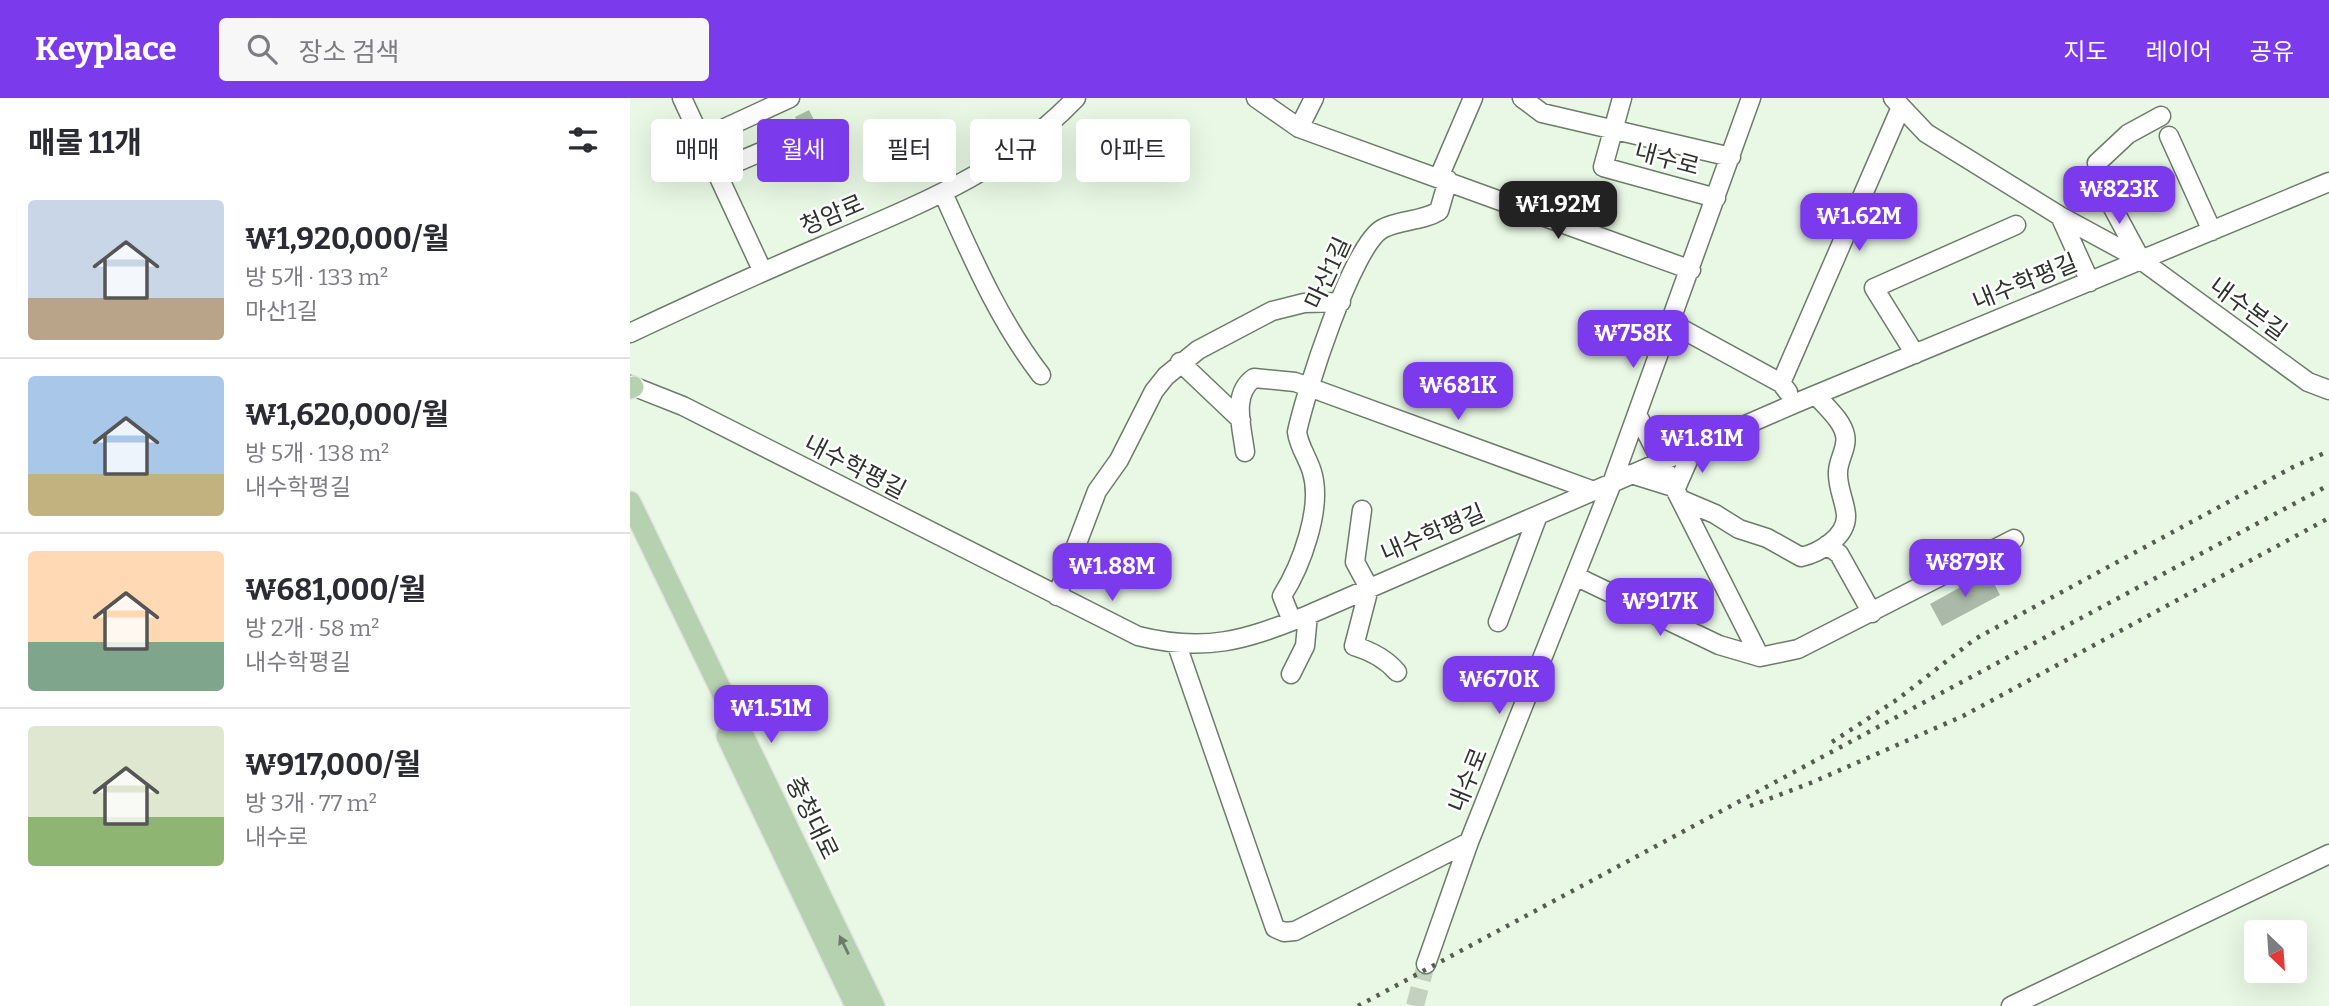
<!DOCTYPE html>
<html lang="ko">
<meta charset="utf-8">
<style>
:root{--surface:#fff;--page:#f7f7f7;--text:#2b2b33;--muted:#7c7c81;--line:#e1e1e2;--accent:#7c3aed}
body{margin:0;font-family:Bitter,"Noto Sans KR",serif;background:var(--page);color:var(--text);height:100vh;display:flex;flex-direction:column;font-size:26px;white-space:nowrap}
*{box-sizing:border-box;margin:0}
p{font-size:23px;color:var(--muted)}
.icon{flex:none;width:38px;height:38px;fill:none;stroke:currentColor;stroke-width:2;stroke-linecap:round;stroke-linejoin:round}
.map{position:relative;flex:1;overflow:hidden}
.drawer{display:flex;flex-direction:column;background:var(--surface);width:630px}
.drawer>*{flex:none}
.banner{position:absolute;left:21px;top:21px;width:665px;height:63px;display:flex;gap:14px}
.needle{width:46px;rotate:155deg}
.buttons{position:absolute;left:1614px;top:822px;display:grid;gap:14px}
.buttons a{display:grid;place-items:center;width:63px;height:63px;border-radius:7px;background:var(--surface);box-shadow:0 7px 28px #0002;font-size:35px}
.price{position:absolute;translate:-50% -60px;padding:0 16px;border-radius:14px;background:var(--accent);color:#fff;font-size:23px;line-height:46px;filter:drop-shadow(0 2px 4px #0008)}
.price::after{content:'';position:absolute;left:50%;top:42px;width:21px;height:16px;margin-left:-10px;background:inherit;clip-path:polygon(0 0,100% 0,50% 100%)}
.price.current{background:#222;color:#fff}
ul{padding:0;list-style:none}
li{display:flex;align-items:center;gap:21px;height:175px;padding:0 28px}
li+li{border-top:2px solid var(--line)}
li span{display:grid;place-items:center;flex:none;width:196px;height:140px;border-radius:7px;color:#555}
li>.icon{margin-inline-start:auto}
span .icon{width:84px;height:84px;fill:#fffc;stroke-width:1}
li b{font-size:30px}
h2{display:flex;justify-content:space-between;align-items:center;height:84px;padding:0 28px;font-size:30px}
.chip{padding:0 24px;border-radius:7px;background:var(--surface);box-shadow:0 7px 28px #0002;font-size:24px;line-height:63px}
.chip.current{background:var(--accent);color:#fff}
header{display:flex;align-items:center;gap:42px;box-sizing:border-box;height:98px;padding:0 35px;background:var(--accent);color:#fff}
header strong{font-size:33px}
nav{display:flex;gap:38px;margin-inline-start:auto;font-size:24px}
.search{width:490px;height:63px;background:var(--page);display:flex;align-items:center;gap:18px;box-sizing:border-box;padding:0 24px;border-radius:7px;color:var(--muted);font-size:26px}
main{display:flex;flex:1;min-height:0}
.map>svg:first-child{display:block}
.building{fill:#abbaa8}
.lines{fill:none;stroke-linecap:round;stroke-linejoin:round}
.minor-tunnel{stroke:#c4d1c0;stroke-width:18;stroke-dasharray:18 9;stroke-linecap:butt}
.minor-casing{stroke:#6d7b6a;stroke-width:21}
.major-casing{stroke:#e2e3e2;stroke-width:24}
.minor{stroke:#fff;stroke-width:18}
.major{stroke:#b6d1b0;stroke-width:21}
.rail{stroke:#555d53;stroke-width:4.5;stroke-dasharray:3.5 7;stroke-linecap:butt}
.oneway{fill:#6b7b68}
.labels{text-anchor:middle;dominant-baseline:central;stroke-width:5;stroke-linejoin:round;paint-order:stroke}
.street-label{font-size:24px;fill:#2e342d;stroke:#fff}
</style>
<header>
<strong>Keyplace</strong>
<div class="search"><svg class="icon" aria-label="search" viewBox="0 0 24 24"><circle cx="10" cy="10" r="6"/><path d="M15 15l6 6"/></svg>장소 검색</div>
<nav><a>지도</a><a>레이어</a><a>공유</a></nav>
</header>
<main>
<section class="drawer">
<h2>매물 11개<svg class="icon" aria-label="filters" viewBox="0 0 24 24"><path d="M4 7h16M4 17h16"/><circle cx="9" cy="7" r="2"/><circle cx="15" cy="17" r="2"/></svg></h2>
<ul>
<li><span style="background:linear-gradient(#c9d6e8 70%,#b9a48a 0)"><svg class="icon" aria-label="home" viewBox="0 0 24 24"><path d="M3 11l9-7 9 7M6 9v11h12V9"/></svg></span><div><b>₩1,920,000/월</b><p>방 5개 · 133 m²</p><p>마산1길</p></div></li>
<li><span style="background:linear-gradient(#a9c7e8 70%,#c2b280 0)"><svg class="icon" aria-label="home" viewBox="0 0 24 24"><path d="M3 11l9-7 9 7M6 9v11h12V9"/></svg></span><div><b>₩1,620,000/월</b><p>방 5개 · 138 m²</p><p>내수학평길</p></div></li>
<li><span style="background:linear-gradient(#ffd9b3 65%,#7fa58c 0)"><svg class="icon" aria-label="home" viewBox="0 0 24 24"><path d="M3 11l9-7 9 7M6 9v11h12V9"/></svg></span><div><b>₩681,000/월</b><p>방 2개 · 58 m²</p><p>내수학평길</p></div></li>
<li><span style="background:linear-gradient(#dfe7d0 65%,#8fb573 0)"><svg class="icon" aria-label="home" viewBox="0 0 24 24"><path d="M3 11l9-7 9 7M6 9v11h12V9"/></svg></span><div><b>₩917,000/월</b><p>방 3개 · 77 m²</p><p>내수로</p></div></li>
</ul>
</section>
<div class="map">
<svg width="1699" height="908" viewBox="0 0 1699 908">
<rect width="100%" height="100%" fill="#e9f8e5"/>
<!-- building -->
<path class="building" d="M 179,12 L 195,44 L 182,51 L 165,19 Z
M 1358,474 L 1370,497 L 1312,528 L 1300,506 Z"/>
<g class="lines">
<!-- minor-tunnel -->
<path class="minor-tunnel" d="M 785,908 L 796,866"/>
<!-- minor casing -->
<g class="minor-casing">
<path id="minor" d="M 52,0 L 133,174
M 626,0 L 669,30 L 1061,172
M 892,0 L 912,15 L 1101,59
M 992,0 L 973,69 L 1086,100
M 1263,0 L 1296,35 L 1430,118 L 1511,162 L 1678,284 L 1699,292
M 669,30 L 684,0
M 1539,38 L 1582,133
M 71,41 L 160,0
M 86,73 L 145,48
M 809,79 L 843,0
M 313,95 C 342,159 368,221 411,277
M 1430,118 L 1460,184
M 1511,162 L 1483,110 L 1467,65 L 1498,36 L 1531,18
M 1041,225 L 1151,285 L 1158,294
M 0,235 C 64,205 129,175 195,147 C 285,108 377,73 446,0
M 1285,256 L 1244,190 L 1386,127
M 550,264 L 611,322
M 1151,285 L 1271,9
M 0,287 L 53,308 L 508,538 C 576,555 615,542 678,517 L 1166,305 L 1699,84
M 1007,316 L 1130,559 L 1168,551 L 1384,441
M 615,354 C 612,329 601,296 624,280 L 665,284 L 964,393
M 1001,376 L 1046,390 L 1064,349 L 1018,335
M 1052,402 L 1085,416 L 1109,431 L 1137,440 L 1171,459 C 1189,455 1217,439 1216,417 C 1215,403 1207,389 1208,374 C 1208,362 1218,349 1215,337 C 1212,322 1196,309 1186,297
M 732,412 L 725,464 L 739,490 L 724,548 C 741,553 755,560 767,574
M 1197,447 L 1209,456 L 1242,515
M 945,478 L 1089,547 L 1130,559
M 427,498 L 467,393 L 489,362 L 524,293 L 536,278 L 568,252 L 642,213 L 674,205 L 711,204
M 662,523 L 652,498 C 671,468 693,410 682,374 C 678,360 669,349 667,334 C 675,296 722,148 752,131 C 770,121 791,124 809,113 L 818,82
M 868,524 L 908,417
M 547,547 L 645,830 L 654,834 L 665,833 L 839,744
M 661,576 L 675,548 L 678,517
M 796,866 L 839,744 L 982,385 L 1121,0
M 1381,908 L 1699,756"/>
</g>
<!-- major casing -->
<g class="major-casing">
<path id="major" d="M 0,290 L 3,289
M 0,404 L 244,908
M 97,638 L 226,908"/>
</g>
<!-- minor -->
<use href="#minor" class="minor"/>
<!-- major -->
<use href="#major" class="major"/>
<!-- rail -->
<path class="rail" d="M 1202,644 L 1268,601 L 1345,541 L 1663,369 L 1699,353
M 1120,708 L 1183,684 L 1333,618 L 1699,420
M 728,908 L 1699,387"/>
</g>
<!-- one-way arrows -->
<defs><path id="oneway-solid" d="M-6-.8H1V-3.2L6.5 0L1 3.2V.8H-6Z" transform="scale(1.75)"/></defs>
<use class="oneway" href="#oneway-solid" transform="translate(214 847) rotate(-116)"/>
<g class="labels">
<!-- street labels -->
<g class="street-label">
<text transform="translate(1037 61) rotate(15)">내수로</text>
<text transform="translate(202 117) rotate(-23)">청암로</text>
<text transform="translate(698 175) rotate(-65)">마산1길</text>
<text transform="translate(1395 184) rotate(-22)">내수학평길</text>
<text transform="translate(1618 211) rotate(36)">내수본길</text>
<text transform="translate(225 369) rotate(27)">내수학평길</text>
<text transform="translate(803 435) rotate(-23)">내수학평길</text>
<text transform="translate(838 682) rotate(-68)">내수로</text>
<text transform="translate(182 720) rotate(64)">충청대로</text>
</g>
</g>
</svg>
<div class="buttons">
<a><svg class="needle" viewBox="-14 -14 28 28"><path d="M0-13l5 13h-10z" fill="#e53935"/><path d="M0 13l5-13h-10z" fill="#7c7c81"/></svg></a>
</div>
<b class="price" style="left:1489px;top:128px">₩823K</b>
<b class="price current" style="left:928px;top:143px">₩1.92M</b>
<b class="price" style="left:1229px;top:155px">₩1.62M</b>
<b class="price" style="left:1003px;top:272px">₩758K</b>
<b class="price" style="left:828px;top:324px">₩681K</b>
<b class="price" style="left:1072px;top:377px">₩1.81M</b>
<b class="price" style="left:1335px;top:501px">₩879K</b>
<b class="price" style="left:482px;top:505px">₩1.88M</b>
<b class="price" style="left:1030px;top:540px">₩917K</b>
<b class="price" style="left:869px;top:618px">₩670K</b>
<b class="price" style="left:141px;top:647px">₩1.51M</b>
<div class="banner">
<a class="chip">매매</a>
<a class="chip current">월세</a>
<a class="chip">필터</a>
<a class="chip">신규</a>
<a class="chip">아파트</a>
</div>
</div>
</main>
